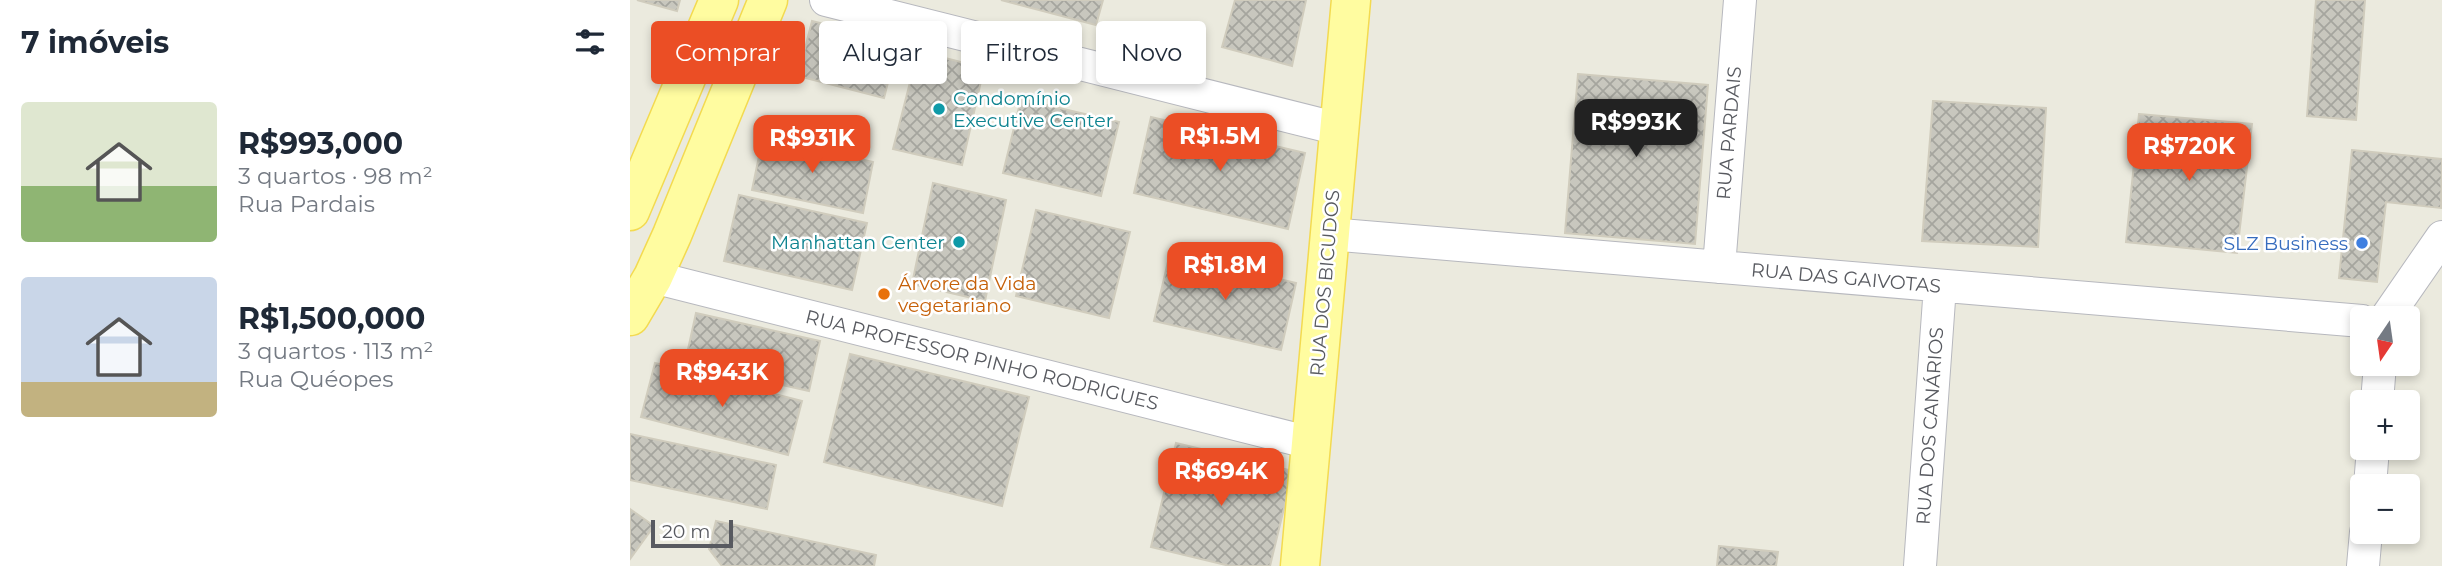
<!DOCTYPE html>
<html lang="pt">
<meta charset="utf-8">
<style>
:root{--surface:#fff;--page:#f2f2f3;--text:#1f2937;--muted:#747a83;--accent:#eb4e25}
body{margin:0;font-family:Montserrat,sans-serif;background:var(--page);color:var(--text);height:100vh;display:flex;flex-direction:column;font-size:26px;white-space:nowrap}
*{box-sizing:border-box;margin:0}
p{font-size:23px;color:var(--muted)}
.icon{flex:none;width:38px;height:38px;fill:none;stroke:currentColor;stroke-width:2;stroke-linecap:round;stroke-linejoin:round}
.map{position:relative;flex:1;overflow:hidden}
.panel{display:flex;flex-direction:column;background:var(--surface);width:630px}
.panel>*{flex:none}
.guide{position:absolute;left:21px;top:21px;width:665px;height:63px;display:flex;gap:14px}
.needle{width:46px;rotate:193deg}
.buttons{position:absolute;left:1720px;top:306px;display:grid;gap:14px}
.buttons a{display:grid;place-items:center;width:70px;height:70px;border-radius:7px;background:var(--surface);box-shadow:0 4px 10px #0003;font-size:35px}
.scale{position:absolute;left:21px;bottom:18px;width:82px;box-sizing:border-box;padding-left:7px;border:4px solid #585a60;border-top:0;font-size:19px;line-height:24px;white-space:nowrap;color:#585a60;-webkit-text-stroke:5px #fff;paint-order:stroke}
.price{position:absolute;translate:-50% -60px;padding:0 16px;border-radius:14px;background:var(--accent);color:#fff;font-size:23px;line-height:46px;filter:drop-shadow(0 2px 4px #0008)}
.price::after{content:'';position:absolute;left:50%;top:42px;width:21px;height:16px;margin-left:-10px;background:inherit;clip-path:polygon(0 0,100% 0,50% 100%)}
.price.current{background:#222;color:#fff}
ul{padding:0;list-style:none}
li{display:flex;align-items:center;gap:21px;height:175px;padding:0 21px}
li span{display:grid;place-items:center;flex:none;width:196px;height:140px;border-radius:7px;color:#555}
li>.icon{margin-inline-start:auto}
span .icon{width:84px;height:84px;fill:#fffc;stroke-width:1}
li b{font-size:30px}
h2{display:flex;justify-content:space-between;align-items:center;height:84px;padding:0 21px;font-size:30px}
.pill{padding:0 24px;border-radius:7px;background:var(--surface);box-shadow:0 4px 10px #0003;font-size:24px;line-height:63px}
.pill.current{background:var(--accent);color:#fff}
main{display:flex;flex:1;min-height:0}
.map>svg:first-child{display:block}
.building{fill:url(#building-cross-hatch);stroke:#d0ccbd;stroke-width:2}
.lines{fill:none;stroke-linecap:round;stroke-linejoin:round}
.minor-casing{stroke:#b7b8be;stroke-width:34}
.major-casing{stroke:#f3da50;stroke-width:41}
.minor{stroke:#fff;stroke-width:32}
.major{stroke:#fffca0;stroke-width:38}
.culture-dot{fill:#0f9aa8;stroke:#fff;stroke-width:2.5}
.shop-dot{fill:#3f7fe0;stroke:#fff;stroke-width:2.5}
.food-dot{fill:#e8710a;stroke:#fff;stroke-width:2.5}
.labels{text-anchor:middle;dominant-baseline:central;stroke-width:5;stroke-linejoin:round;paint-order:stroke}
.culture-label{font-size:19px;fill:#0d838f;stroke:#fff;text-anchor:start}
.street-label{font-size:19px;fill:#585a60;stroke:#fff}
.shop-label{font-size:19px;fill:#366cbe;stroke:#fff;text-anchor:end}
.food-label{font-size:19px;fill:#c56008;stroke:#fff;text-anchor:start}
</style>
<main>
<section class="panel">
<h2>7 imóveis<svg class="icon" aria-label="filters" viewBox="0 0 24 24"><path d="M4 7h16M4 17h16"/><circle cx="9" cy="7" r="2"/><circle cx="15" cy="17" r="2"/></svg></h2>
<ul>
<li><span style="background:linear-gradient(#dfe7d0 60%,#8fb573 0)"><svg class="icon" aria-label="home" viewBox="0 0 24 24"><path d="M3 11l9-7 9 7M6 9v11h12V9"/></svg></span><div><b>R$993,000</b><p>3 quartos · 98 m²</p><p>Rua Pardais</p></div></li>
<li><span style="background:linear-gradient(#c9d6e8 75%,#c2b280 0)"><svg class="icon" aria-label="home" viewBox="0 0 24 24"><path d="M3 11l9-7 9 7M6 9v11h12V9"/></svg></span><div><b>R$1,500,000</b><p>3 quartos · 113 m²</p><p>Rua Quéopes</p></div></li>
</ul>
</section>
<div class="map">
<svg width="1812" height="566" viewBox="0 0 1812 566">
<defs>
<pattern id="building-cross-hatch" width="8" height="8" patternUnits="userSpaceOnUse" patternTransform="scale(1.75)"><rect width="8" height="8" fill="#c8c7be"/><path d="M0 0l8 8M0 8l8-8" fill="none" stroke="#a5a59e"/></pattern>
</defs>
<rect width="100%" height="100%" fill="#ebeade"/>
<!-- building -->
<path class="building" d="M 7,0 L 50,0 L 47,11 Z
M 371,0 L 473,0 L 466,25 Z
M 605,0 L 676,0 L 662,66 L 592,47 Z
M 1686,0 L 1735,0 L 1726,120 L 1677,116 Z
M 182,21 L 268,43 L 254,98 L 168,76 Z
M 288,51 L 354,68 L 332,165 L 263,149 Z
M 948,74 L 1078,85 L 1065,244 L 935,233 Z
M 391,99 L 489,122 L 471,196 L 373,173 Z
M 1303,101 L 1416,108 L 1408,247 L 1292,241 Z
M 1509,114 L 1622,124 L 1607,253 L 1496,242 Z
M 521,117 L 675,153 L 658,229 L 504,193 Z
M 133,137 L 243,162 L 233,213 L 122,190 Z
M 1722,150 L 1812,159 L 1811,208 L 1756,202 L 1747,282 L 1709,278 Z
M 303,183 L 376,200 L 355,301 L 282,284 Z
M 109,195 L 237,223 L 222,290 L 94,261 Z
M 406,210 L 500,232 L 479,318 L 386,296 Z
M 540,253 L 666,283 L 651,350 L 524,321 Z
M 66,313 L 190,341 L 179,391 L 55,363 Z
M 220,354 L 399,397 L 372,506 L 194,462 Z
M 25,363 L 172,401 L 158,455 L 11,417 Z
M 0,434 L 146,465 L 137,509 L 0,480 Z
M 546,443 L 663,471 L 640,566 L 600,566 L 521,547 Z
M 0,509 L 24,526 L 0,559 Z
M 86,521 L 246,555 L 244,566 L 92,566 L 79,549 Z
M 1089,546 L 1148,552 L 1146,566 L 1087,566 Z"/>
<g class="lines">
<!-- minor casing -->
<g class="minor-casing">
<path id="minor" d="M 196,0 L 709,129
M 699,234 L 1732,321
M 1089,267 L 1110,0
M 23,277 L 681,443
M 1756,318 L 1812,237
M 1747,402 L 1750,364
M 1740,486 L 1743,448
M 1290,566 L 1310,286
M 1733,566 L 1736,532"/>
</g>
<!-- major casing -->
<g class="major-casing">
<path id="major" d="M 0,211 L 89,0
M 0,316 L 23,277 L 42,235 L 138,0
M 670,566 L 721,0"/>
</g>
<!-- minor -->
<use href="#minor" class="minor"/>
<!-- major -->
<use href="#major" class="major"/>
</g>
<!-- markers -->
<g class="culture-dot">
<circle cx="309" cy="109" r="7"/>
<circle cx="329" cy="242" r="7"/>
</g>
<circle class="shop-dot" cx="1732" cy="243" r="7"/>
<circle class="food-dot" cx="254" cy="294" r="7"/>
<g class="labels">
<!-- culture labels -->
<g class="culture-label">
<text x="323" y="98">Condomínio<tspan x="323" dy="22">Executive Center</tspan></text>
<text x="315" y="242" text-anchor="end">Manhattan Center</text>
</g>
<!-- street labels -->
<g class="street-label">
<text transform="translate(1099 133) rotate(-85)">RUA PARDAIS</text>
<text transform="translate(1216 278) rotate(5)">RUA DAS GAIVOTAS</text>
<text transform="translate(695 283) rotate(-85)">RUA DOS BICUDOS</text>
<text transform="translate(352 360) rotate(14)">RUA PROFESSOR PINHO RODRIGUES</text>
<text transform="translate(1300 426) rotate(-86)">RUA DOS CANÁRIOS</text>
</g>
<!-- shop labels -->
<g class="shop-label">
<text x="1718" y="243">SLZ Business</text>
</g>
<!-- food labels -->
<g class="food-label">
<text x="268" y="283">Árvore da Vida<tspan x="268" dy="22">vegetariano</tspan></text>
</g>
</g>
</svg>
<div class="buttons">
<a><svg class="needle" viewBox="-14 -14 28 28"><path d="M0-13l5 13h-10z" fill="#e53935"/><path d="M0 13l5-13h-10z" fill="#747a83"/></svg></a>
<a>+</a>
<a>−</a>
</div>
<div class="scale">20 m</div>
<b class="price current" style="left:1006px;top:159px">R$993K</b>
<b class="price" style="left:590px;top:173px">R$1.5M</b>
<b class="price" style="left:182px;top:175px">R$931K</b>
<b class="price" style="left:1559px;top:183px">R$720K</b>
<b class="price" style="left:595px;top:302px">R$1.8M</b>
<b class="price" style="left:92px;top:409px">R$943K</b>
<b class="price" style="left:591px;top:508px">R$694K</b>
<div class="guide">
<a class="pill current">Comprar</a>
<a class="pill">Alugar</a>
<a class="pill">Filtros</a>
<a class="pill">Novo</a>
</div>
</div>
</main>
